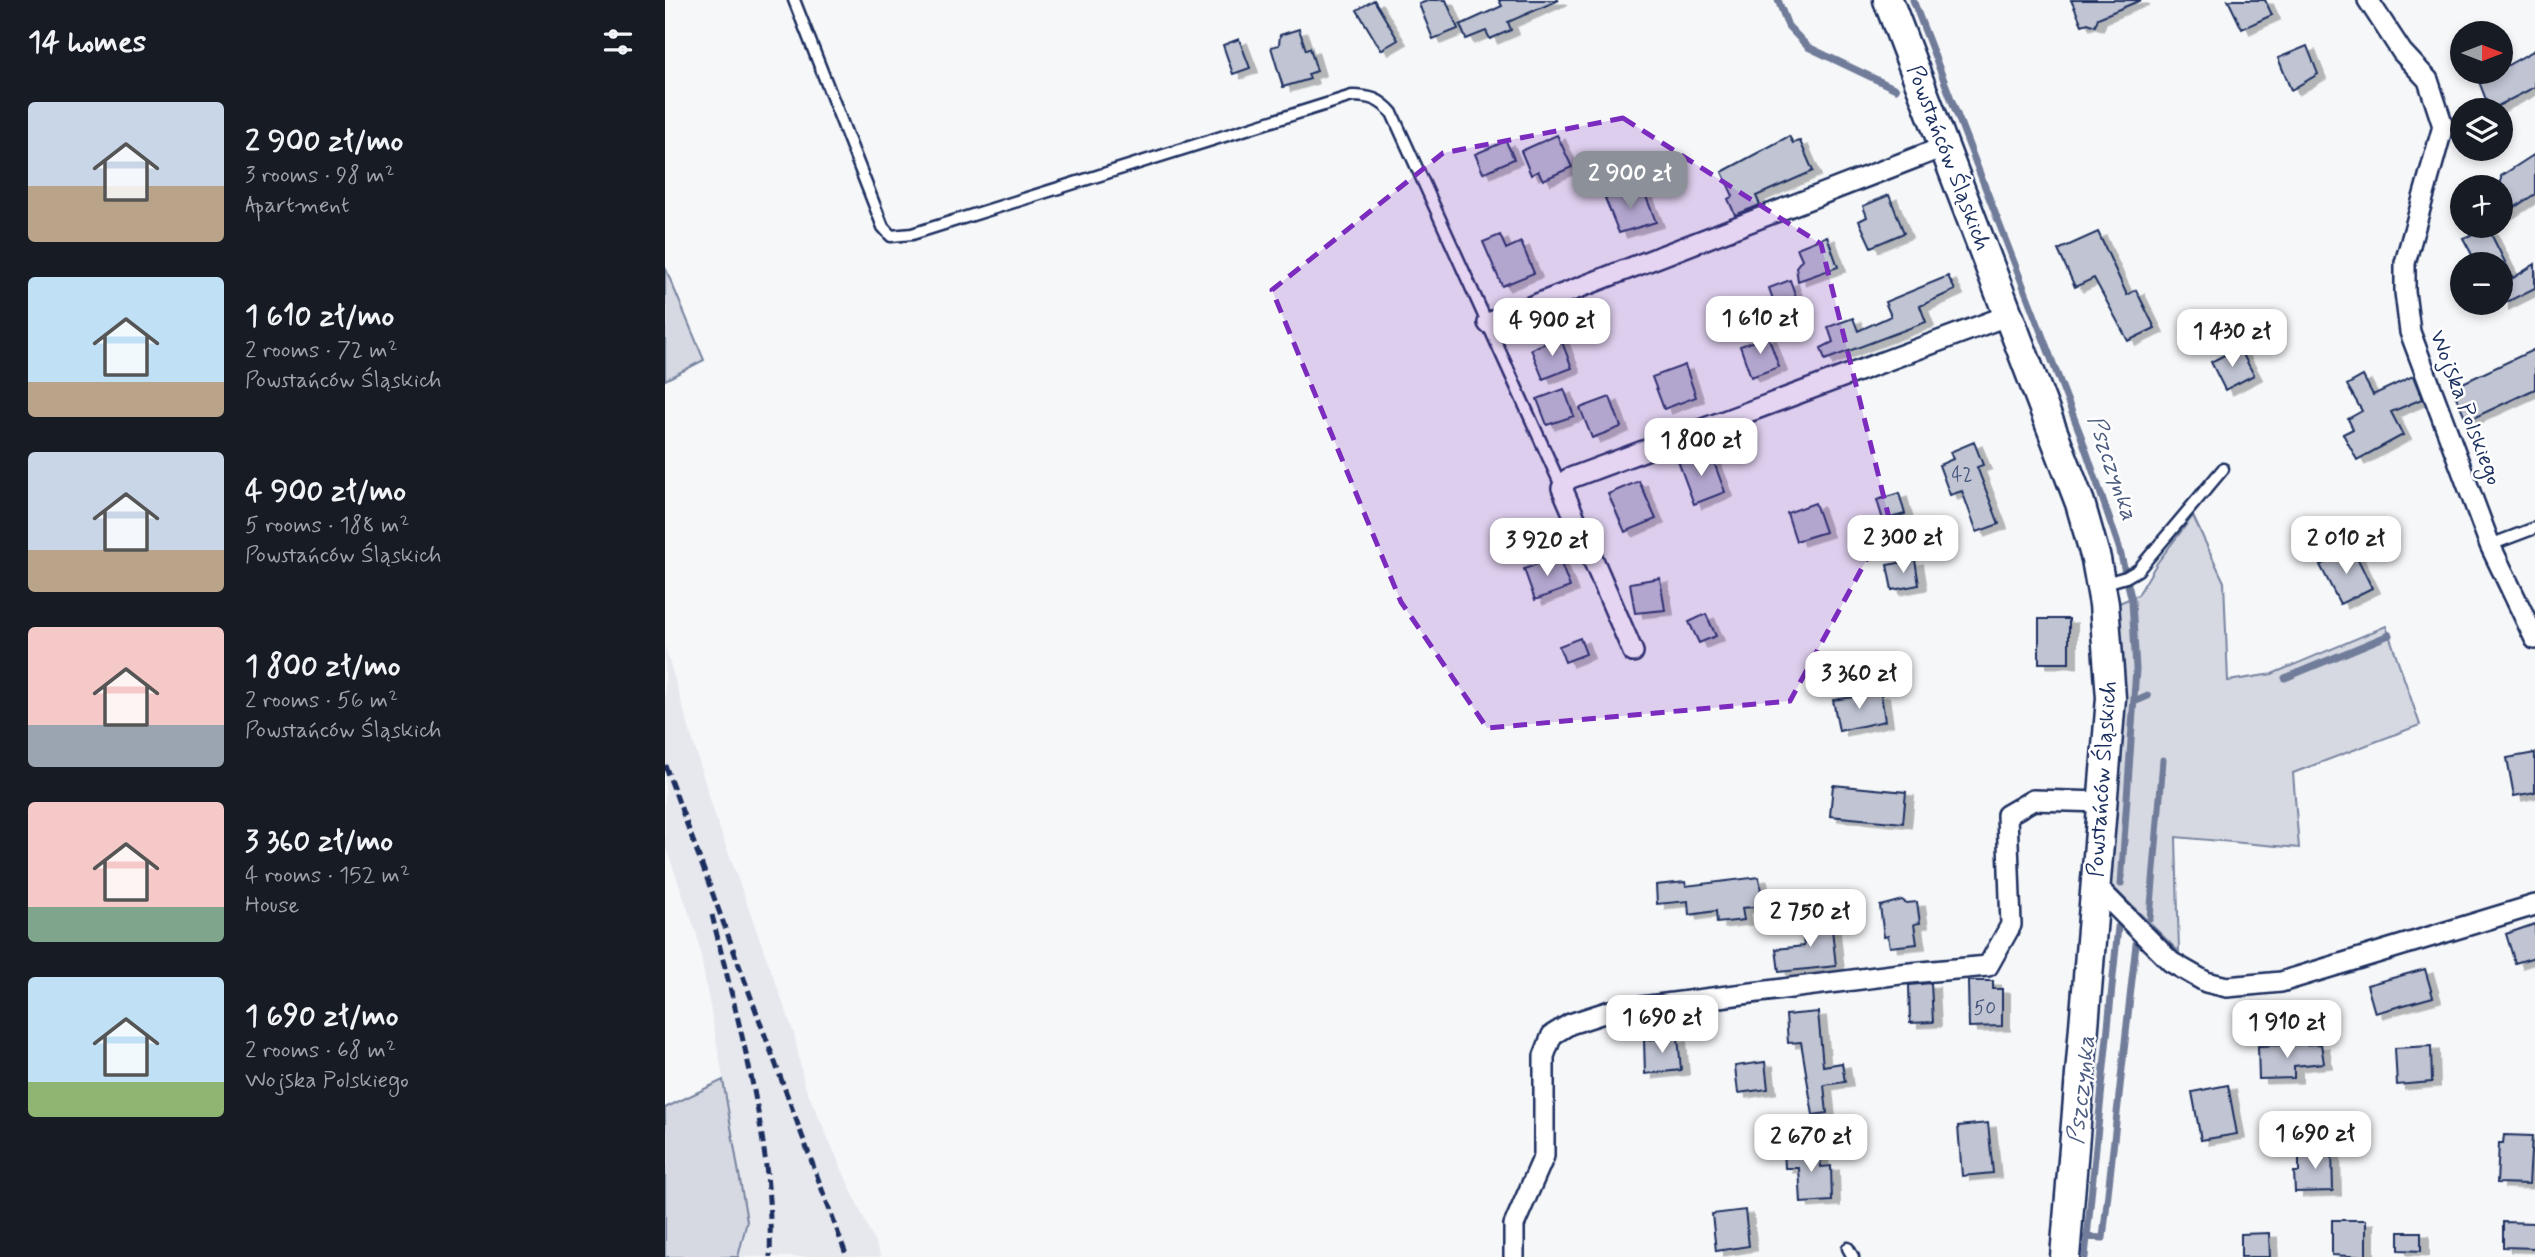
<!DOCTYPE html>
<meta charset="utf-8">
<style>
:root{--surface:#171b24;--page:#20242c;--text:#f1f3f6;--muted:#9ea1a6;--accent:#8c9099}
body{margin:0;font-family:Mynerve,sans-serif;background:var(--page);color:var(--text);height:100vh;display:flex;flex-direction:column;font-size:26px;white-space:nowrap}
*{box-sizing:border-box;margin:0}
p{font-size:23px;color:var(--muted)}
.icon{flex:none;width:38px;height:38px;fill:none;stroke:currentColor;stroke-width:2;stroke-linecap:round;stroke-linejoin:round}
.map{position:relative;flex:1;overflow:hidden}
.panel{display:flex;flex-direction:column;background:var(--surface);width:665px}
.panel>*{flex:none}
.needle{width:46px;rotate:90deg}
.buttons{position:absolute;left:1785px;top:21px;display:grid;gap:14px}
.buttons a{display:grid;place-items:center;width:63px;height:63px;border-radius:50%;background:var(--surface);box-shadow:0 4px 10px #0003;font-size:35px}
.price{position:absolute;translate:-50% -60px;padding:0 16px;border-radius:14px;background:#fff;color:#222;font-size:23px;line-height:46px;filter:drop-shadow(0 2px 4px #0008)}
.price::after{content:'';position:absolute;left:50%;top:42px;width:21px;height:16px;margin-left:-10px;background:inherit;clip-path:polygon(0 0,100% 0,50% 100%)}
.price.selected{background:var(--accent);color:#fff}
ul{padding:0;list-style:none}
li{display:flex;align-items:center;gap:21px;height:175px;padding:0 28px}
li span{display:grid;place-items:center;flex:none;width:196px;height:140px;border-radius:7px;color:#555}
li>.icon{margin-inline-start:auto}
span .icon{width:84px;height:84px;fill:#fffc;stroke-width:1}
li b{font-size:30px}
h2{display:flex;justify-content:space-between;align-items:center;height:84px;padding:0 28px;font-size:30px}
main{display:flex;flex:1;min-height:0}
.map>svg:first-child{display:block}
.built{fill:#e6e8ee}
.green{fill:#d6d9e2;stroke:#7884a0;stroke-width:2}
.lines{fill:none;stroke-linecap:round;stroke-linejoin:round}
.stream{stroke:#707c99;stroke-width:7}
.building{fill:#c0c4d3;stroke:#1b2f5e;stroke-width:2;filter:url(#shadow)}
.lane-casing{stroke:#1b2f5e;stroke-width:15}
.street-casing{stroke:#1b2f5e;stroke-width:24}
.secondary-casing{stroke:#1b2f5e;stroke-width:33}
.lane{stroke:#fff;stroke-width:10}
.street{stroke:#fff;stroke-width:19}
.secondary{stroke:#fff;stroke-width:28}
.rail{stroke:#1b2f5e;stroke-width:5;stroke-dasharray:10 5;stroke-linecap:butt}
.marked{fill:#7b2cbf;fill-opacity:0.2;stroke:#7b2cbf;stroke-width:5;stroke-dasharray:14 9;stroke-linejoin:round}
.labels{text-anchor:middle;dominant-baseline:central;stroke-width:5;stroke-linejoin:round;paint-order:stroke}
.number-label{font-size:19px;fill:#44547b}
.street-label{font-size:23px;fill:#1b2f5e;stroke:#fff}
.water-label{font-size:24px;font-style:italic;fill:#4d5c81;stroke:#fff}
</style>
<main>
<section class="panel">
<h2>14 homes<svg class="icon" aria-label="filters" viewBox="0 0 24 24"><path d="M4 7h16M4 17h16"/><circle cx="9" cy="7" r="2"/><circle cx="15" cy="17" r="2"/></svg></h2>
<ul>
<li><span style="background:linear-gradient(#c9d6e8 60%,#b9a48a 0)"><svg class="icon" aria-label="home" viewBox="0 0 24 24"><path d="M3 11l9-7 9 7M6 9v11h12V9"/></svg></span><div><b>2 900 zł/mo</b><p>3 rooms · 98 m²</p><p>Apartment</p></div></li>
<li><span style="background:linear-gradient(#bfe0f5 75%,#b9a48a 0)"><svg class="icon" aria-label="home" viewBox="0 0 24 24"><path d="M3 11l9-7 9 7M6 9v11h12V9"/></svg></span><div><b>1 610 zł/mo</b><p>2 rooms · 72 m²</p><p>Powstańców Śląskich</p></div></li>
<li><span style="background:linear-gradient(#c9d6e8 70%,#b9a48a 0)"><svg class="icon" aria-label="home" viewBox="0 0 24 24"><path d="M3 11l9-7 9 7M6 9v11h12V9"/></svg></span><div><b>4 900 zł/mo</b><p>5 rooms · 188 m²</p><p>Powstańców Śląskich</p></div></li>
<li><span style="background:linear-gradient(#f6c9c9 70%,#9aa5b1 0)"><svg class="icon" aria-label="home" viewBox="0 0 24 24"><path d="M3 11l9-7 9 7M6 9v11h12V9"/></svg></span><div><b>1 800 zł/mo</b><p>2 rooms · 56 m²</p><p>Powstańców Śląskich</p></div></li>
<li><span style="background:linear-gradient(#f6c9c9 75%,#7fa58c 0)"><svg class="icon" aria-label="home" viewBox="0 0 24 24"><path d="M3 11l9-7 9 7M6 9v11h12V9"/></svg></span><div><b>3 360 zł/mo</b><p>4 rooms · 152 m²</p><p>House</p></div></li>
<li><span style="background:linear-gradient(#bfe0f5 75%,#8fb573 0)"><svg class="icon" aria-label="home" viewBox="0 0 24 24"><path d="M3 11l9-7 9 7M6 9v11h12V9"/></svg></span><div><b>1 690 zł/mo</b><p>2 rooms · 68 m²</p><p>Wojska Polskiego</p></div></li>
</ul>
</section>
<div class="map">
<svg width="1870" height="1257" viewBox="0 0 1870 1257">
<defs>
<filter id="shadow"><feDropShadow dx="8" dy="4.5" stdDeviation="0" flood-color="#0004"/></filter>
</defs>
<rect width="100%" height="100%" fill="#f6f7f9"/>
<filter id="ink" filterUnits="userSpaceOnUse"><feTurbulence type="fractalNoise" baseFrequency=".0143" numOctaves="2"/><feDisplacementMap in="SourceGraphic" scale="14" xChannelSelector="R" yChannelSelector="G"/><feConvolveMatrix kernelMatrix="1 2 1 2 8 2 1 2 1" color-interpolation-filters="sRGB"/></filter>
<g filter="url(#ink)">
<!-- built -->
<path class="built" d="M 0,646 L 50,816 L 129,1033 L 139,1084 L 216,1257 L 73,1257 L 82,1221 L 60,1089 L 32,935 L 0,845 Z"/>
<!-- green -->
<path class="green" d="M 0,267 L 39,360 L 0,380 Z
M 1528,516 L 1559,582 L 1563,681 L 1607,674 L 1721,626 L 1755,725 L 1628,773 L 1634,848 L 1511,837 L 1514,952 L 1445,884 L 1458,703 L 1452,604 L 1473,595 L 1492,563 Z
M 58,1080 L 82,1221 L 73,1257 L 0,1257 L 0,1108 Z"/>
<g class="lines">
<!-- stream -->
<path class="stream" d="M 1113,0 L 1123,26 L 1143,47 L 1231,89
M 1248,0 L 1416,436 L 1454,547 L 1467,601 L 1471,669 L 1456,884
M 1620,678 L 1724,635
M 1469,702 L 1483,696
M 1485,918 L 1498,760
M 1421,1237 L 1438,1238 L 1471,944
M 1420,1257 L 1453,927"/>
</g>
<!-- building -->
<path class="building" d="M 709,0 L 733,40 L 716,50 L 692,10 Z
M 765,0 L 781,0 L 793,29 L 768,39 L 754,4 Z
M 834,0 L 894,0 L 843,22 L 846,30 L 825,39 L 821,31 L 801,39 L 795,25 L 837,6 Z
M 1406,0 L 1476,0 L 1433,18 L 1430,26 L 1423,23 L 1417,25 Z
M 1563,0 L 1600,0 L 1607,15 L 1577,29 Z
M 634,29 L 641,50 L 645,48 L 652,71 L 643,74 L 645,79 L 618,87 L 606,47 L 614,45 L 615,35 Z
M 574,39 L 585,68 L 568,74 L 558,45 Z
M 1642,46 L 1653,74 L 1626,90 L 1613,58 Z
M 1870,50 L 1870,87 L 1825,110 L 1813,79 L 1826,72 L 1836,72 L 1836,69 Z
M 892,135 L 907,167 L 878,180 L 873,171 L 866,175 L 856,151 Z
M 1124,136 L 1128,143 L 1135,141 L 1148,171 L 1091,196 L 1095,205 L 1070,215 L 1063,199 L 1068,196 L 1057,172 Z
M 841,141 L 849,159 L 818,173 L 810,154 Z
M 1870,154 L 1870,194 L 1836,216 L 1836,176 Z
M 978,189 L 991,222 L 954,233 L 940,198 L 958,191 L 960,197 Z
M 1224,195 L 1239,233 L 1206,247 L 1194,221 L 1202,217 L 1198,206 Z
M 1800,226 L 1822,226 L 1848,278 L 1870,264 L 1870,288 L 1836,305 L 1836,264 L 1812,264 L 1798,238 L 1806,235 Z
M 1433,232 L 1462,295 L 1471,290 L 1490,328 L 1463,341 L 1429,278 L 1410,287 L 1393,250 Z
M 835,235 L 841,249 L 856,242 L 869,273 L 837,286 L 818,242 Z
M 1162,236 L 1173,267 L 1133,281 L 1131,267 L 1137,259 L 1132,248 Z
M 1283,276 L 1290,290 L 1255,306 L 1261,322 L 1160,360 L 1156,348 L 1168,342 L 1163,327 L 1188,318 L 1193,331 L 1226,316 L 1220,302 Z
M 1125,280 L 1131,297 L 1110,305 L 1104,288 Z
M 1103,336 L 1114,367 L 1086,377 L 1075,346 Z
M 895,337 L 907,368 L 878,379 L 866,349 Z
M 1574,347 L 1589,375 L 1560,390 L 1546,362 Z
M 1870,349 L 1870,389 L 1802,421 L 1787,388 Z
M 1020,365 L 1031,397 L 999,409 L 987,377 Z
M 1698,376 L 1708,395 L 1748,376 L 1757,399 L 1726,412 L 1738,435 L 1692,460 L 1678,434 L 1688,429 L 1683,419 L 1697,411 L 1682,385 Z
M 899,389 L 909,416 L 882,425 L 872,399 Z
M 945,397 L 956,427 L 927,438 L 915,408 Z
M 1309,442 L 1318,465 L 1312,467 L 1334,524 L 1312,532 L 1297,491 L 1285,495 L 1274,465 L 1288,459 L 1285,452 Z
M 1031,451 L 1036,465 L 1048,460 L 1060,492 L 1029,504 L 1012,458 Z
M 974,481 L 991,519 L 960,532 L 943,494 Z
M 1234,493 L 1240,514 L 1218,520 L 1212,500 Z
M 1150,503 L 1160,532 L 1131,541 L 1122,513 Z
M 1688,549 L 1707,588 L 1675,604 L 1655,565 Z
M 893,556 L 905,587 L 870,600 L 859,569 Z
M 1250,560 L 1254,585 L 1227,590 L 1222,565 Z
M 995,578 L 1000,610 L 970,613 L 965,583 Z
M 1041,614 L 1051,636 L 1034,643 L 1024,622 Z
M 1374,619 L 1404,619 L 1404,663 L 1374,663 Z
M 915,638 L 921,654 L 900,662 L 894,646 Z
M 1216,693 L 1220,721 L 1174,731 L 1168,700 Z
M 1870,753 L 1870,792 L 1849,796 L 1842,758 Z
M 1168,785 L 1241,792 L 1238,823 L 1165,816 Z
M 1094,877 L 1098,906 L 1077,908 L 1079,920 L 1052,923 L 1051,911 L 1024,915 L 1023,901 L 992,904 L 991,885 L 1020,882 L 1021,886 Z
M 1237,900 L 1241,903 L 1252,902 L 1255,923 L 1249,924 L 1252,944 L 1225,947 L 1223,936 L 1219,937 L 1215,906 Z
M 1166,920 L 1171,966 L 1114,972 L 1111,949 L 1139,946 L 1136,923 Z
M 1870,924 L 1870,957 L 1850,963 L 1841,934 Z
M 1760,969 L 1768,997 L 1710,1013 L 1702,985 Z
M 1303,981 L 1328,981 L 1328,989 L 1337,989 L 1337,1026 L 1304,1027 Z
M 1266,983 L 1268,1022 L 1245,1023 L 1244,985 Z
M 1153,1012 L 1158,1066 L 1177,1063 L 1180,1082 L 1159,1085 L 1162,1113 L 1148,1115 L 1136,1042 L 1123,1043 L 1121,1015 Z
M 1013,1037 L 1016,1070 L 980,1074 L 979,1040 Z
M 1656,1044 L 1659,1063 L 1629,1066 L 1629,1078 L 1594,1079 L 1593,1046 Z
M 1766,1046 L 1767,1082 L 1732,1085 L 1730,1048 Z
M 1100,1062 L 1103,1089 L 1073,1093 L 1070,1066 Z
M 1563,1085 L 1572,1134 L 1536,1140 L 1527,1092 Z
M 1323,1123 L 1328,1173 L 1297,1176 L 1293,1126 Z
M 1839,1135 L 1867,1136 L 1864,1184 L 1832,1183 L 1834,1143 L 1838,1143 Z
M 1119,1148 L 1155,1149 L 1156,1167 L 1166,1166 L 1167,1201 L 1136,1203 L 1134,1168 L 1120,1168 Z
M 1667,1149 L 1668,1191 L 1630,1192 L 1629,1172 L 1634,1172 L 1634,1151 Z
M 1080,1210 L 1084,1246 L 1051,1251 L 1047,1214 Z
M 1667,1220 L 1701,1220 L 1701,1257 L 1667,1255 Z
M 1838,1222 L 1870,1223 L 1870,1248 L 1838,1247 Z
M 1734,1232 L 1756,1232 L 1756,1251 L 1734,1250 Z
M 1604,1233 L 1605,1257 L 1576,1257 L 1576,1234 Z"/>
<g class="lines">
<!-- lane casing -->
<g class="lane-casing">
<path id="lane" d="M 129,0 L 218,227 L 226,236 L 247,234 L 687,96 C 705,96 715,99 727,113 L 897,488
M 1825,545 L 1870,528
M 1437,584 L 1461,577 L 1473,570 L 1558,469
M 1183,1248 L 1188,1257"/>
</g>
<!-- street casing -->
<g class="street-casing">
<path id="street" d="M 1703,0 L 1737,52 L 1763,80 L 1778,126 L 1740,263 L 1740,292 L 1745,332 L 1825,545 L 1870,639
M 823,323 L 1281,146
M 968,652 L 897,488 L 903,479 L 1344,315
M 1431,886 L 1506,962 L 1541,982 L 1562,987 L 1616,982 L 1870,905
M 849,1257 L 849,1225 L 879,1156 L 879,1056 L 887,1035 L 905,1024 L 945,1011 L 1235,974 L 1323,966 L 1346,925 L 1342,815 L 1368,800 L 1438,802"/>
</g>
<!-- secondary casing -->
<g class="secondary-casing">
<path id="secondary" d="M 1223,0 L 1415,503 L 1431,559 L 1439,604 L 1446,698 L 1400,1257"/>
</g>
<!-- lane -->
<use href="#lane" class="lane"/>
<!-- street -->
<use href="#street" class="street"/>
<!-- secondary -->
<use href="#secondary" class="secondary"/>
<!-- rail -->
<path class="rail" d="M 0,765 L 182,1257
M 47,915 C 74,1027 109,1140 105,1257"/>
</g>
</g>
<!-- marked area -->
<path class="marked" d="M 958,118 L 1156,244 L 1224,518 L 1125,701 L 822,728 L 736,602 L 607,290 L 778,153 Z"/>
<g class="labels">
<!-- number labels -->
<g class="number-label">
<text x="1297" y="475">42</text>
<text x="1320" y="1008">50</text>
</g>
<!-- street labels -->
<g class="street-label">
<text transform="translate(1283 158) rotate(69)">Powstańców Śląskich</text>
<text transform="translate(1800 408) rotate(69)">Wojska Polskiego</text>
<text transform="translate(1438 779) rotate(-86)">Powstańców Śląskich</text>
</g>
<!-- water labels -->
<g class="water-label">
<text transform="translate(1447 468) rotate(71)">Pszczynka</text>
<text transform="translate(1417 1090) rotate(-84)">Pszczynka</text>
</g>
</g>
</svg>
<div class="buttons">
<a><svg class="needle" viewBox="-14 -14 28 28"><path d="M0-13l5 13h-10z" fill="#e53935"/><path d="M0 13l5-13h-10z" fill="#9ea1a6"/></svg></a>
<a><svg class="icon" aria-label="layers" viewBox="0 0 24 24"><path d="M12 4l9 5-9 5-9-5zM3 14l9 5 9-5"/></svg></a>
<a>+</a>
<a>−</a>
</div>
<b class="price selected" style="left:965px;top:211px">2 900 zł</b>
<b class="price" style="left:1095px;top:356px">1 610 zł</b>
<b class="price" style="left:887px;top:358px">4 900 zł</b>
<b class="price" style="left:1567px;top:369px">1 430 zł</b>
<b class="price" style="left:1036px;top:478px">1 800 zł</b>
<b class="price" style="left:1238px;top:575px">2 300 zł</b>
<b class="price" style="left:1681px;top:576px">2 010 zł</b>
<b class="price" style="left:882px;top:578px">3 920 zł</b>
<b class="price" style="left:1194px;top:711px">3 360 zł</b>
<b class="price" style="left:1145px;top:949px">2 750 zł</b>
<b class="price" style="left:997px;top:1055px">1 690 zł</b>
<b class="price" style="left:1622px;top:1060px">1 910 zł</b>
<b class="price" style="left:1650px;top:1171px">1 690 zł</b>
<b class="price" style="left:1146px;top:1174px">2 670 zł</b>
</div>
</main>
